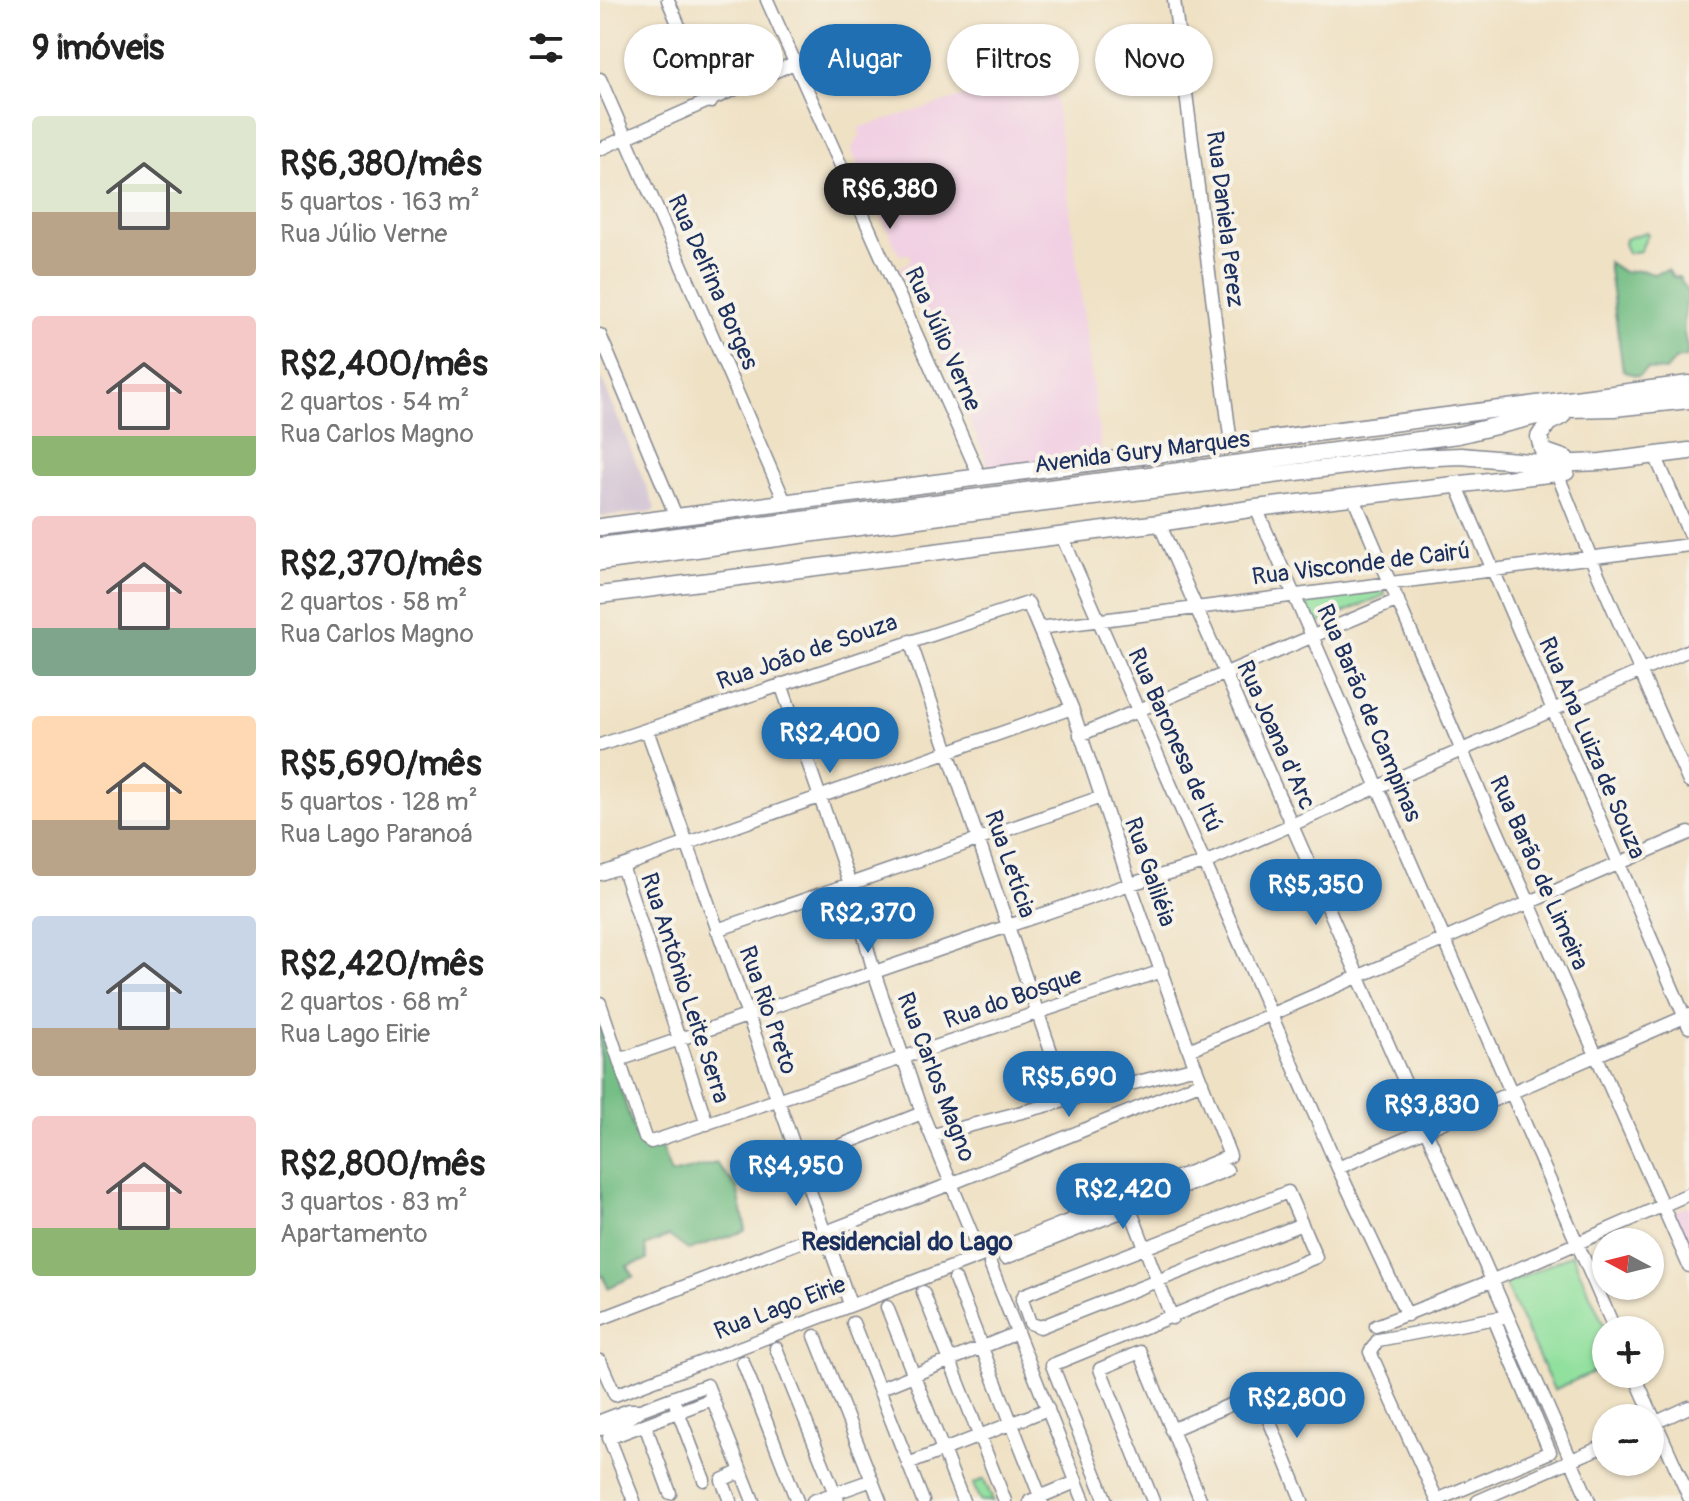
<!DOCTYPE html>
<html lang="pt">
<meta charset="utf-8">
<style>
:root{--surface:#fff;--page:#f6f6f6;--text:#222;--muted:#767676;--accent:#1f6fb2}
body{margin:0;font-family:Pangolin,sans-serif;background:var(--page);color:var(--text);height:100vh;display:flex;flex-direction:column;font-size:30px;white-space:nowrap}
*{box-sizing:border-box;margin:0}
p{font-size:26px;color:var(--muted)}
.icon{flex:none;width:44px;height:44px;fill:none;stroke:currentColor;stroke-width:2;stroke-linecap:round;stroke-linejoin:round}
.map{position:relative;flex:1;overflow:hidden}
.side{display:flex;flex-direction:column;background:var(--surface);width:600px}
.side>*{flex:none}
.top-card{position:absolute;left:24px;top:24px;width:760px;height:72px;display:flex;gap:16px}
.needle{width:52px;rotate:277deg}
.fabs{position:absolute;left:992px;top:1228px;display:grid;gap:16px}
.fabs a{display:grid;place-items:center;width:72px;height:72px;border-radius:50%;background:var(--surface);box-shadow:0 2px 6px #0004;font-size:40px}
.price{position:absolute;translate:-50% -68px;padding:0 18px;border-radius:28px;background:var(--accent);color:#fff;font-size:26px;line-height:52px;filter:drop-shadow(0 2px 4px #0008)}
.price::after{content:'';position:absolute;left:50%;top:48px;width:24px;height:18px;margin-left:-12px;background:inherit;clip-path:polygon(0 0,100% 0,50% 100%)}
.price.current{background:#222;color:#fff}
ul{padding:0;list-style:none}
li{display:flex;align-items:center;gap:24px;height:200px;padding:0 32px}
li span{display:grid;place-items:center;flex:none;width:224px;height:160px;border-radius:8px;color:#555}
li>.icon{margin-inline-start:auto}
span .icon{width:96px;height:96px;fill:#fffc;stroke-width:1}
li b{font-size:34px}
h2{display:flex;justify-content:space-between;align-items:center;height:96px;padding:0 32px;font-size:34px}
.tag{padding:0 28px;border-radius:36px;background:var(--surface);box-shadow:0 2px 6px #0004;font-size:28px;line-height:72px}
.tag.current{background:var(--accent);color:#fff}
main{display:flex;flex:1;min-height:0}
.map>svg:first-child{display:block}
.built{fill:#f1d0e3}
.industrial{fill:#cebed1}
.green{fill:#91e09e;stroke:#56887e;stroke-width:2}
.forest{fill:#74be85;stroke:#487672;stroke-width:2}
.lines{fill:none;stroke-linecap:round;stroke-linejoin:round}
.minor-casing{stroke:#858891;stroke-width:15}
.major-casing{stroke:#858891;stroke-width:19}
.minor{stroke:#fff;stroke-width:12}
.major{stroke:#fff;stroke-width:16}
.labels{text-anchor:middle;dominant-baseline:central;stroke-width:8;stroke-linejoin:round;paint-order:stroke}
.street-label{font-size:24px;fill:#1b2f5e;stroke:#f7f3e8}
.neighbourhood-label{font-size:26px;font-weight:bold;fill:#1b2f5e;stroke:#f7f3e8}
</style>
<main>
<section class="side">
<h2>9 imóveis<svg class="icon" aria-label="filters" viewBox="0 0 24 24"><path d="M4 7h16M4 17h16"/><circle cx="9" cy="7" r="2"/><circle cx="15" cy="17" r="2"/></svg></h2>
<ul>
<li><span style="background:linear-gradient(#dfe7d0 60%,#b9a48a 0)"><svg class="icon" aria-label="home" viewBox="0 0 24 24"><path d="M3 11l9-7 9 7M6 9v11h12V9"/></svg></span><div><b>R$6,380/mês</b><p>5 quartos · 163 m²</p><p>Rua Júlio Verne</p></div></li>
<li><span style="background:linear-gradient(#f6c9c9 75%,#8fb573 0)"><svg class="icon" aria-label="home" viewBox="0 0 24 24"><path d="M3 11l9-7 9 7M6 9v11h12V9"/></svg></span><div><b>R$2,400/mês</b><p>2 quartos · 54 m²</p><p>Rua Carlos Magno</p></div></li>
<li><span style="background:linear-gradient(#f6c9c9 70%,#7fa58c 0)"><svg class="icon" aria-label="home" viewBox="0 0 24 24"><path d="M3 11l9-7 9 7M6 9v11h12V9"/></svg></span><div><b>R$2,370/mês</b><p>2 quartos · 58 m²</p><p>Rua Carlos Magno</p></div></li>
<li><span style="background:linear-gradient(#ffd9b3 65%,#b9a48a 0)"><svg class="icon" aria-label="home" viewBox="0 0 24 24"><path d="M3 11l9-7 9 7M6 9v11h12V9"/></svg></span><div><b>R$5,690/mês</b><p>5 quartos · 128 m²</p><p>Rua Lago Paranoá</p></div></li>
<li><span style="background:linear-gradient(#c9d6e8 70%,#b9a48a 0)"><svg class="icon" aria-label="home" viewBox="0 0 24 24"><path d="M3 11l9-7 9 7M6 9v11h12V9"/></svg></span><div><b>R$2,420/mês</b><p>2 quartos · 68 m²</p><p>Rua Lago Eirie</p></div></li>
<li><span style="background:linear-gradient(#f6c9c9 70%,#8fb573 0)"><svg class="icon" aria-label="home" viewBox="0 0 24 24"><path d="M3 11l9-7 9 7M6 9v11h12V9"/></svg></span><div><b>R$2,800/mês</b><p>3 quartos · 83 m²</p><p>Apartamento</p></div></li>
</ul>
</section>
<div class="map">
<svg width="1089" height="1501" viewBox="0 0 1089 1501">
<rect width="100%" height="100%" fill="#f7f3e8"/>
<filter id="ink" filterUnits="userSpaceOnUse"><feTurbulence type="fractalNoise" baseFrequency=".0125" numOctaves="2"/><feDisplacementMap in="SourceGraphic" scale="16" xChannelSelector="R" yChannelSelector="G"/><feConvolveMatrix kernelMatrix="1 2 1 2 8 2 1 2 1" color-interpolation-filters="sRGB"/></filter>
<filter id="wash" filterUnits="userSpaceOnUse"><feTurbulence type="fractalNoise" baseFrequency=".006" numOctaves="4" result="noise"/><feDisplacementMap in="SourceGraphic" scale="32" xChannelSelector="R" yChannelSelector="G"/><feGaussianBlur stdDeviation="1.8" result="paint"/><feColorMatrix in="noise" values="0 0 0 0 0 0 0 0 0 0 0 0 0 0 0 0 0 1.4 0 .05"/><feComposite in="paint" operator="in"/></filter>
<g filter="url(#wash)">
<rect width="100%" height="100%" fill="#efe1c4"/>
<!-- built -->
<path class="built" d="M 452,70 L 502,456 L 389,467 L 318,301 L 314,278 L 305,280 L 299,274 L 301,266 L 310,262 L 310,254 L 299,255 L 251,149 L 261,135 L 258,128 Z
M 1089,1205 L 1089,1248 L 1073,1212 Z"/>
<!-- industrial -->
<path class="industrial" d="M 0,375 L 55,508 L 53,512 L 0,516 Z"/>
<!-- green -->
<path class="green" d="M 1046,232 L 1048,234 L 1040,251 L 1028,253 L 1024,244 L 1025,239 Z
M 784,590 L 785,595 L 717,624 L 714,623 L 706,603 L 707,599 Z
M 972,1254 L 1006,1330 L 1006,1366 L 954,1390 L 905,1285 Z
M 384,1479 L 393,1501 L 380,1501 L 373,1484 Z"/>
<!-- forest -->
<path class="forest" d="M 1008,262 L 1023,272 L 1041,270 L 1053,274 L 1068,270 L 1073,277 L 1079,277 L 1089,295 C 1085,306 1083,320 1084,333 C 1085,342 1089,349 1087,357 L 1076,359 L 1066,371 L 1047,369 L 1038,376 L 1023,371 Z
M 0,1024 L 36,1137 L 41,1142 L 60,1145 L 71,1174 L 116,1163 L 137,1187 L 145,1225 L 145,1231 L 88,1250 L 69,1236 L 45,1246 L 47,1260 L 27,1266 L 34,1276 L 8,1288 L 3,1276 L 0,1276 Z"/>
</g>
<g filter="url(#ink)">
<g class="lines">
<!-- minor casing -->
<g class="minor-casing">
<path id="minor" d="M 68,0 L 111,102
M 167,0 L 380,477
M 574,0 L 631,444
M 0,79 L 185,502
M 0,149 L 194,63
M 0,335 L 76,516
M 1055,455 L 1089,533
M 955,468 L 991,558 L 1089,782
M 857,486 L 1089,1027
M 753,496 L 862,751 L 1089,1266
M 656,508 L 1015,1330
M 559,523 L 989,1501
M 461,534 L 738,1168 L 807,1315
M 439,628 L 1089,545
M 310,641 L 468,1101
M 181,684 L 250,884 L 274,972 L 322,1113 L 381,1256
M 47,730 L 250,1304
M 480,735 L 798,600
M 0,745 L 428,603 L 472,708 L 530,884 L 589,1050 L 630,1156 L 381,1256 L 15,1395 L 0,1361
M 22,866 L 107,1124
M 0,874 L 472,708
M 117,930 L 501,797
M 0,1003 L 45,1138 L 51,1142 L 562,971
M 589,1050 L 1089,833
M 19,1060 L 530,884 L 605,863 L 1089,650
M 333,1135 L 596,1067
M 199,1162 L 322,1113
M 738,1168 L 1089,1015
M 530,1209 L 572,1318
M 405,1258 L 627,1170
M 390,1264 L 484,1501
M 355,1279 L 442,1501
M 323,1292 L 405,1501
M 287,1307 L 363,1501
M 0,1319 L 353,1183 L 602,1082
M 894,1319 L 950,1452 L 837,1500 L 770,1352 L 778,1340 L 907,1316
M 253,1323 L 323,1501
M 776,1326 L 891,1281 L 1089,1194
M 215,1336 L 280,1501
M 176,1348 L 238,1501
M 143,1362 L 197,1501
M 1034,1374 L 1089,1497
M 279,1389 L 417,1333
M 76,1406 L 104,1480
M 0,1421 L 29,1410 L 40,1410
M 45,1425 L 70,1493
M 1050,1425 L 1089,1407
M 0,1429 L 17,1426 L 40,1410 L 107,1385 L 153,1501
M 571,1430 L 658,1393 L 702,1501
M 308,1464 L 448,1409
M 34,1501 L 9,1438 L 112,1399
M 130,1501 L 122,1480 L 141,1471
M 213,1501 L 272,1480
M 430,1501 L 476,1482
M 506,1501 L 452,1365 L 716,1257 L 688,1192 L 424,1295 L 422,1300 L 430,1323 L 440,1327 L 702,1224
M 553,1501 L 500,1369 L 540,1352 L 601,1501
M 878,1501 L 1006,1445"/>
</g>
<!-- major casing -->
<g class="major-casing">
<path id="major" d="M 962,416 L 948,423 L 939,437 L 943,451 L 966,459
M 0,527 L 1089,384
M 0,546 L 858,435 L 966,409 L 1014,408 L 1089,400
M 0,562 L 348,515 L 812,458 L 861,456 L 952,464 L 1001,462 L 1089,451
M 0,595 L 559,523 L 656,508 L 966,472"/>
</g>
<!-- minor -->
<use href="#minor" class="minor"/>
<!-- major -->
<use href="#major" class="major"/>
</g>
</g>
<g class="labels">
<!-- street labels -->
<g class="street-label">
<text transform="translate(625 219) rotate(83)">Rua Daniela Perez</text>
<text transform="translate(113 282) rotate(66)">Rua Delfina Borges</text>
<text transform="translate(343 339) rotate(66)">Rua Júlio Verne</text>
<text transform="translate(542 452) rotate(-7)">Avenida Gury Marques</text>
<text transform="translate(761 564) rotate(-7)">Rua Visconde de Cairú</text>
<text transform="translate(207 652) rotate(-19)">Rua João de Souza</text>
<text transform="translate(769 713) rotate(67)">Rua Barão de Campinas</text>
<text transform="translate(676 735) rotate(66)">Rua Joana d'Arc</text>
<text transform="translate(575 740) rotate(66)">Rua Baronesa de Itú</text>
<text transform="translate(992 748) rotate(67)">Rua Ana Luiza de Souza</text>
<text transform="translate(410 864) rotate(71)">Rua Letícia</text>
<text transform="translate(550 872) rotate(71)">Rua Galiléia</text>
<text transform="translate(939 873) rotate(66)">Rua Barão de Limeira</text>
<text transform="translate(85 988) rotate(72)">Rua Antônio Leite Serra</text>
<text transform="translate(413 998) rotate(-19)">Rua do Bosque</text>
<text transform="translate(168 1010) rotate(71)">Rua Rio Preto</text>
<text transform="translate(336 1077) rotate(69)">Rua Carlos Magno</text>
<text transform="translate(180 1308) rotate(-21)">Rua Lago Eirie</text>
</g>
<!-- neighbourhood labels -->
<g class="neighbourhood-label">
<text x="307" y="1242">Residencial do Lago</text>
</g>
</g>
</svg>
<div class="fabs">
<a><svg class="needle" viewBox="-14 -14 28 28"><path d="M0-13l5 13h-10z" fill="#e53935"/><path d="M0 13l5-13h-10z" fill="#767676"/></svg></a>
<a>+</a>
<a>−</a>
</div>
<b class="price current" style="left:290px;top:231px">R$6,380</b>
<b class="price" style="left:230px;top:775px">R$2,400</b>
<b class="price" style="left:716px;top:927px">R$5,350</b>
<b class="price" style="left:268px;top:955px">R$2,370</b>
<b class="price" style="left:469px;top:1119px">R$5,690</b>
<b class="price" style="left:832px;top:1147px">R$3,830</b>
<b class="price" style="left:196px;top:1208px">R$4,950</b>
<b class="price" style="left:523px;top:1231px">R$2,420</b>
<b class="price" style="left:697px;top:1440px">R$2,800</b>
<div class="top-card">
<a class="tag">Comprar</a>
<a class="tag current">Alugar</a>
<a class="tag">Filtros</a>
<a class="tag">Novo</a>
</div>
</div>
</main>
